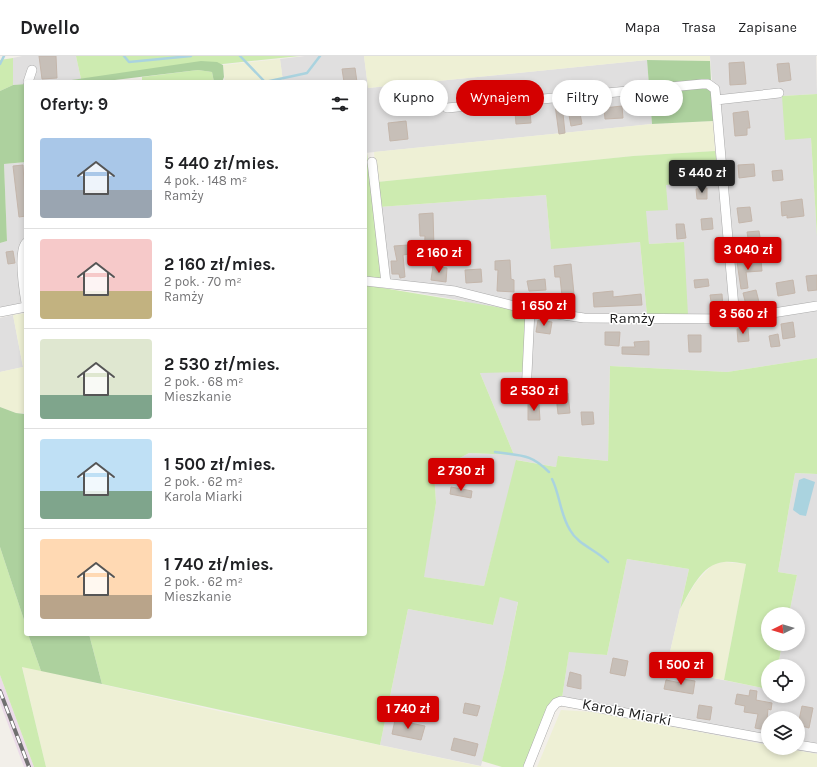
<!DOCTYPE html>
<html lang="pl">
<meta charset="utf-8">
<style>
:root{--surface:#fff;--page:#f2f2f2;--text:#202124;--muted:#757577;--line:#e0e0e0;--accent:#d40000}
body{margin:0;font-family:Karla,sans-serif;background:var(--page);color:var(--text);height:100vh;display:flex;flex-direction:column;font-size:15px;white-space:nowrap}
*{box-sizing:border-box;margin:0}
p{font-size:13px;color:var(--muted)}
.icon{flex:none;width:22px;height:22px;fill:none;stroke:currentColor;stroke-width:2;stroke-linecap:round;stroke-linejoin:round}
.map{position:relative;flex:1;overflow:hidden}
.sheet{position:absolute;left:24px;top:24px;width:343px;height:556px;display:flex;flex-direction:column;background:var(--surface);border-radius:4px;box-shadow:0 2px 6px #0003}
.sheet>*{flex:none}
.top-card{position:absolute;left:379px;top:24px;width:378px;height:36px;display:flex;gap:8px}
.needle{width:26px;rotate:265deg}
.fabs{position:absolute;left:761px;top:551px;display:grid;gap:8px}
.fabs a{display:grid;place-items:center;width:44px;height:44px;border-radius:50%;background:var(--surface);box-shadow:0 2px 6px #0003;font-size:20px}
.price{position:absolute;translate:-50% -34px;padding:0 9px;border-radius:4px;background:var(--accent);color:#fff;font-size:13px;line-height:26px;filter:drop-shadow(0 1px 2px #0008)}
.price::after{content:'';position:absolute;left:50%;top:24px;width:12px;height:9px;margin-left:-6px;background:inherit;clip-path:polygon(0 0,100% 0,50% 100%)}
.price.selected{background:#222;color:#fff}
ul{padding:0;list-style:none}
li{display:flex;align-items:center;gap:12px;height:100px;padding:0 16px}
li+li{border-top:1px solid var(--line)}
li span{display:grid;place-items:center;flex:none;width:112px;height:80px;border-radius:4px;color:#555}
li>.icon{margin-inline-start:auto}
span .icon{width:48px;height:48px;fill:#fffc;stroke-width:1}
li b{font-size:17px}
h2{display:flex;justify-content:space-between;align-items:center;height:48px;padding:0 16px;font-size:17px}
.tag{padding:0 14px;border-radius:18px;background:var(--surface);box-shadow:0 2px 6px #0003;font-size:14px;line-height:36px}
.tag.selected{background:var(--accent);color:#fff}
header{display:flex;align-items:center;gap:24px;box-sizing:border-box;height:56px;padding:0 20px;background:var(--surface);border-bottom:1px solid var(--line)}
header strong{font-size:19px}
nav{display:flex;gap:22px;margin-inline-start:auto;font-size:14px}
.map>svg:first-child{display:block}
.residential{fill:#e0dfdf}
.industrial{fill:#ebdbe8}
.farmland{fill:#eef0d5}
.grass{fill:#cdebb0}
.forest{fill:#add19e}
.water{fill:#aad3df}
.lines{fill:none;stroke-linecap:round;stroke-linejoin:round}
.stream{stroke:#aad3df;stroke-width:2.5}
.building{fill:#c7bfb8;stroke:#c4b6ab}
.minor-casing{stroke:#a9a9a9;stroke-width:10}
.minor{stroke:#fff;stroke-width:9}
.rail-casing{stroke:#707070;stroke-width:4}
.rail{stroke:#fff;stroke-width:2.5;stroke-dasharray:8;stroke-linecap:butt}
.labels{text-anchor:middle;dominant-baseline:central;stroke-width:3;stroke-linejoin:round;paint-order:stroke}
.street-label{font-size:15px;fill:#222;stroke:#fff}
</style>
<header>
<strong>Dwello</strong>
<nav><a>Mapa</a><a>Trasa</a><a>Zapisane</a></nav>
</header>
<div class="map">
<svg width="817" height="711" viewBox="0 0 817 711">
<rect width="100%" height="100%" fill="#f2efe9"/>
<!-- residential -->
<path class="residential" d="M 22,0 L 76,0 L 81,23 L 58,26 L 26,26 L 26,28 L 13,29 L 13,2 Z
M 305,0 L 364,0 L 368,32 L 647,4 L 652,68 L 365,97 L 365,26 L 283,26 L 280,3 Z
M 710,0 L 816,0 L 817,38 L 782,40 L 811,82 L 817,180 L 817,302 L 727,316 L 610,310 L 608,405 L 559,400 L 556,411 L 517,404 L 484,530 L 423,521 L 436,447 L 434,416 L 469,397 L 514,399 L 480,317 L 465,245 L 383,231 L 379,151 L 546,139 L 551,192 L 640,186 L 647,259 L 684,186 L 649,188 L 645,155 L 666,129 L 720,124 Z
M 26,106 L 26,247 L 0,253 L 0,187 L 7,185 L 4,108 Z
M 13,259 L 23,311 L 0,316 L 0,262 Z
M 795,417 L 817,418 L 817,698 L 783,692 L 798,692 L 798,662 L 768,662 L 768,689 L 594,656 L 562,642 L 569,595 L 607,599 L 627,503 L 689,513 L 670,596 L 700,601 L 698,619 L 768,633 L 768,640 L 798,640 L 798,610 L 778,610 L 782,588 L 798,588 L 798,558 L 789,558 L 797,519 L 778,516 Z
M 500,540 L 518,545 L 504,616 L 481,710 L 380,689 L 408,553 L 493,569 Z"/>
<!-- industrial -->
<path class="industrial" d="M 0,619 L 34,711 L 24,711 L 0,647 Z"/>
<!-- farmland -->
<path class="farmland" d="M 364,0 L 710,0 L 710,5 L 647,4 L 368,32 Z
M 280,3 L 283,26 L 225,26 L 223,9 Z
M 713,65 L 715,95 L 633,100 L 377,126 L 374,96 L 652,68 Z
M 26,257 L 26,357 L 16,357 L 0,351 L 0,316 L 23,311 L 13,259 Z
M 724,506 L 746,508 L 724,624 L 698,619 L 700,601 L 670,596 L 680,553 L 696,526 L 712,509 Z
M 22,610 L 227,657 L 484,711 L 46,711 Z
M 561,654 L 594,656 L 768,689 L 768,692 L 783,692 L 817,698 L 817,711 L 537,711 Z"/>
<!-- grass -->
<path class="grass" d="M 76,0 L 300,0 L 81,23 Z
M 13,2 L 13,29 L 0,35 L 0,4 Z
M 198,14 L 212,16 L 214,26 L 142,26 L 142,21 Z
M 817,38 L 817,180 L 811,82 L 785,84 L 782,40 Z
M 715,95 L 720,124 L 666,129 L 668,154 L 646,155 L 649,188 L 684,186 L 688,259 L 647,259 L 640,186 L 551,193 L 546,139 L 379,151 L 377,126 L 633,100 Z
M 365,97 L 367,97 L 381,224 L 365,223 Z
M 365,229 L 527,256 L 523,316 L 480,317 L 514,399 L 469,397 L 434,416 L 436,447 L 424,521 L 484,530 L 516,404 L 556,411 L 558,400 L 608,405 L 610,310 L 727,316 L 817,302 L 817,418 L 795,417 L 778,516 L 797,519 L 789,558 L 768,558 L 768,588 L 782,588 L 778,610 L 768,610 L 768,633 L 724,624 L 746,508 C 739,507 731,505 724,506 C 701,508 690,536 680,553 L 689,513 L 627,503 L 607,599 L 569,596 L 562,642 L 555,642 L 544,663 L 524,711 L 502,711 L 482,705 L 504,616 L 518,546 L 500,541 L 493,569 L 408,553 L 380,689 L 102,628 L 89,578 L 365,578 Z
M 0,491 L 26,570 L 26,578 L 28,578 L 41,615 L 22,611 L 46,711 L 34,711 L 0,619 Z"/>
<!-- forest -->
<path class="forest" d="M 647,4 L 710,5 L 713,65 L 652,68 Z
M 201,5 L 217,6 L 223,9 L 224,21 L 222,26 L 214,26 L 212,16 L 198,14 L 98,26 L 58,26 Z
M 26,28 L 26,106 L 4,108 L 7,185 L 0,187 L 0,35 L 13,29 Z
M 0,351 L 16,357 L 25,358 L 26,359 L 26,570 L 0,491 Z
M 28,578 L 89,578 L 102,628 L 41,615 Z"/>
<!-- water -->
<path class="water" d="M 804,422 L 815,426 L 806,460 L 800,459 L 793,454 L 799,424 Z"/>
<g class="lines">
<!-- stream -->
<path class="stream" d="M 124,0 L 129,6 L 191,0
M 240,0 L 265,26 L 307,17 L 320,0
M 0,8 L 4,0
M 495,396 C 521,400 530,397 549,416
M 552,423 C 560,439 560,458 570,474 C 578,489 597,494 608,506"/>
</g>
<!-- building -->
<path class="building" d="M 39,0 L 56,0 L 57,22 L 42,23 Z
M 744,6 L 746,28 L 730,29 L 729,7 Z
M 789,7 L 791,24 L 779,26 L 777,8 Z
M 355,12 L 357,26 L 344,26 L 342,13 Z
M 562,48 L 565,77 L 559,78 L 555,49 Z
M 622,50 L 623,62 L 605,63 L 604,52 Z
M 530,55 L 531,67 L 516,68 L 515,56 Z
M 748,55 L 750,72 L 747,72 L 747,79 L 735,80 L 733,57 Z
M 580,57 L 582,68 L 571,70 L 569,59 Z
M 406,65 L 408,83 L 390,85 L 388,67 Z
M 754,108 L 755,120 L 739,122 L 738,109 Z
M 23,109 L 26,160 L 19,161 L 13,110 Z
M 782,114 L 783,124 L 773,125 L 772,115 Z
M 707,132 L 707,143 L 697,143 L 696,133 Z
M 802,143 L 804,160 L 787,162 L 787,159 L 782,160 L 781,146 Z
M 750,151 L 752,165 L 739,167 L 737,152 Z
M 433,157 L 434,192 L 438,192 L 438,201 L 424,200 L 425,180 L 420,180 L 419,158 Z
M 712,162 L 713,173 L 702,174 L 701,163 Z
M 676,168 L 684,168 L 686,182 L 677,183 Z
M 759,175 L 761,187 L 749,188 L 747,176 Z
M 408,189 L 409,198 L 403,199 L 405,221 L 400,222 L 399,218 L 392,218 L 391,205 L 397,205 L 394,190 Z
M 13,195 L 15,207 L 8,208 L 6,196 Z
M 510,204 L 511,223 L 514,224 L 514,236 L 497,235 L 498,214 L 495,214 L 495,205 Z
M 761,204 L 762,215 L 746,216 L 748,232 L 741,233 L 737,206 Z
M 571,208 L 574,238 L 562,240 L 560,221 L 555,221 L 554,210 Z
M 433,210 L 447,212 L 446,226 L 431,224 Z
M 481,213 L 482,226 L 466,227 L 465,214 Z
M 817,219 L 817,234 L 808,235 L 806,220 Z
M 545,223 L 546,234 L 529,235 L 527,225 Z
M 708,223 L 709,230 L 695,232 L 694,224 Z
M 793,224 L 795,237 L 778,240 L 776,227 Z
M 756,234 L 759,246 L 746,249 L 743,237 Z
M 613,235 L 613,241 L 641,238 L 642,249 L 594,251 L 593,237 Z
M 722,238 L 723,252 L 712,253 L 710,239 Z
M 538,264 L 552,266 L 550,278 L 536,276 Z
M 793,266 L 795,281 L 783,283 L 781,268 Z
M 748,272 L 749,285 L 738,286 L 737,273 Z
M 605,276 L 620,276 L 619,290 L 605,289 Z
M 778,278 L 780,290 L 771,291 L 769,280 Z
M 688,279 L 701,279 L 701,296 L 689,296 Z
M 649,285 L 649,299 L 622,298 L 622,291 L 635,291 L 634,286 Z
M 508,323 L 519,323 L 519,332 L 509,332 Z
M 568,337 L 570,357 L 558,358 L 556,339 Z
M 528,348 L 539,348 L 540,364 L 528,364 Z
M 581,356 L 593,356 L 594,368 L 582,369 Z
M 451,431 L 472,435 L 471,442 L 450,438 Z
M 613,602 L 628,605 L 625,620 L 610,617 Z
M 570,616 L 581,619 L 581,633 L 567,630 Z
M 682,623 L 695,625 L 693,638 L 664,633 L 666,624 L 681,627 Z
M 750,634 L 757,635 L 756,644 L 772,647 L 771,654 L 768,653 L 766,674 L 755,672 L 758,658 L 744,656 L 745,650 L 735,648 L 737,638 L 749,640 Z
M 465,647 L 480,650 L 477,660 L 463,657 Z
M 699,649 L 712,651 L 710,664 L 697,662 Z
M 802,650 L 813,652 L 809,672 L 798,669 Z
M 395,664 L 425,670 L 421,684 L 392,678 Z
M 454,682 L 478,688 L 475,700 L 451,694 Z"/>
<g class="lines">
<!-- minor casing -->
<g class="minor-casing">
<path id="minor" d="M 28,26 L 32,14
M 716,44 L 779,37
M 447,52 L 702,28 L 708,28 L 715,33 L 735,263
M 372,106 L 386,227
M 26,187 C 18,195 24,235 26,247
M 365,225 L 455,235 L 530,254 L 584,262 L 735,263 L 817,250
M 0,256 L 26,251
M 526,339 L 530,254
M 798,689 L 817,692
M 528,711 L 551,653 L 556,647 L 561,645 L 768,683"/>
</g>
<!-- minor -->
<use href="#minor" class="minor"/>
<!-- rail casing -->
<g class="rail-casing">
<path id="rail" d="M 0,635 L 29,711"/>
</g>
<!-- rail -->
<use href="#rail" class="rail"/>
</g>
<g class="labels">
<!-- street labels -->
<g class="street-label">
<text x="632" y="262">Ramży</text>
<text transform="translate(627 656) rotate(11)">Karola Miarki</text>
</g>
</g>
</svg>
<div class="fabs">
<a><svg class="needle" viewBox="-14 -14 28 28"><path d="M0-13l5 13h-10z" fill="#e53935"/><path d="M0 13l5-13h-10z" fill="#757577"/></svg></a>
<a><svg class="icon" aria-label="locate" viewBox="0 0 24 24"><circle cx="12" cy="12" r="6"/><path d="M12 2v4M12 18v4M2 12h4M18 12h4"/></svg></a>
<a><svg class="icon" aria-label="layers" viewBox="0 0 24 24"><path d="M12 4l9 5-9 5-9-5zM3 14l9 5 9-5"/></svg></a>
</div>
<b class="price selected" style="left:702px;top:138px">5 440 zł</b>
<b class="price" style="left:748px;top:215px">3 040 zł</b>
<b class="price" style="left:439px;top:218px">2 160 zł</b>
<b class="price" style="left:544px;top:271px">1 650 zł</b>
<b class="price" style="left:743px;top:279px">3 560 zł</b>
<b class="price" style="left:534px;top:356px">2 530 zł</b>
<b class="price" style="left:461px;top:436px">2 730 zł</b>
<b class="price" style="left:681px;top:630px">1 500 zł</b>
<b class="price" style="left:408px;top:674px">1 740 zł</b>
<div class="top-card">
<a class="tag">Kupno</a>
<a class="tag selected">Wynajem</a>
<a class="tag">Filtry</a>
<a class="tag">Nowe</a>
</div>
<section class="sheet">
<h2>Oferty: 9<svg class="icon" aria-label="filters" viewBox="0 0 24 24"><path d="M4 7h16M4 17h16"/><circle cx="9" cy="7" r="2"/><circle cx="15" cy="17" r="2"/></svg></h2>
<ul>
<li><span style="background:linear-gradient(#a9c7e8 65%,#9aa5b1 0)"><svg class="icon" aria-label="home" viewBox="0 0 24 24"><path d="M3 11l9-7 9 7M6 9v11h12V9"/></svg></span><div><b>5 440 zł/mies.</b><p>4 pok. · 148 m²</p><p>Ramży</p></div></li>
<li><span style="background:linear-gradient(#f6c9c9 65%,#c2b280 0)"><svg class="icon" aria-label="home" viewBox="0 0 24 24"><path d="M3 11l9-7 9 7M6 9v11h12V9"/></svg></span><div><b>2 160 zł/mies.</b><p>2 pok. · 70 m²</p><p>Ramży</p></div></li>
<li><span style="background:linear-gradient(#dfe7d0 70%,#7fa58c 0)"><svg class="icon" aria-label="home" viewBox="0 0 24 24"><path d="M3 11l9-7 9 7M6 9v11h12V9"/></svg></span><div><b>2 530 zł/mies.</b><p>2 pok. · 68 m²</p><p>Mieszkanie</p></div></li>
<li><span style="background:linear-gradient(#bfe0f5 65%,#7fa58c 0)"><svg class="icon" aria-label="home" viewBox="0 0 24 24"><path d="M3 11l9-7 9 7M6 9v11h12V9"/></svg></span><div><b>1 500 zł/mies.</b><p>2 pok. · 62 m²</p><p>Karola Miarki</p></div></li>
<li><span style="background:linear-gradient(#ffd9b3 70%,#b9a48a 0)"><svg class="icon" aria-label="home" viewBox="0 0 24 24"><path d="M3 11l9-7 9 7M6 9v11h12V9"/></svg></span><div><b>1 740 zł/mies.</b><p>2 pok. · 62 m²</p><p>Mieszkanie</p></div></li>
</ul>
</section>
</div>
